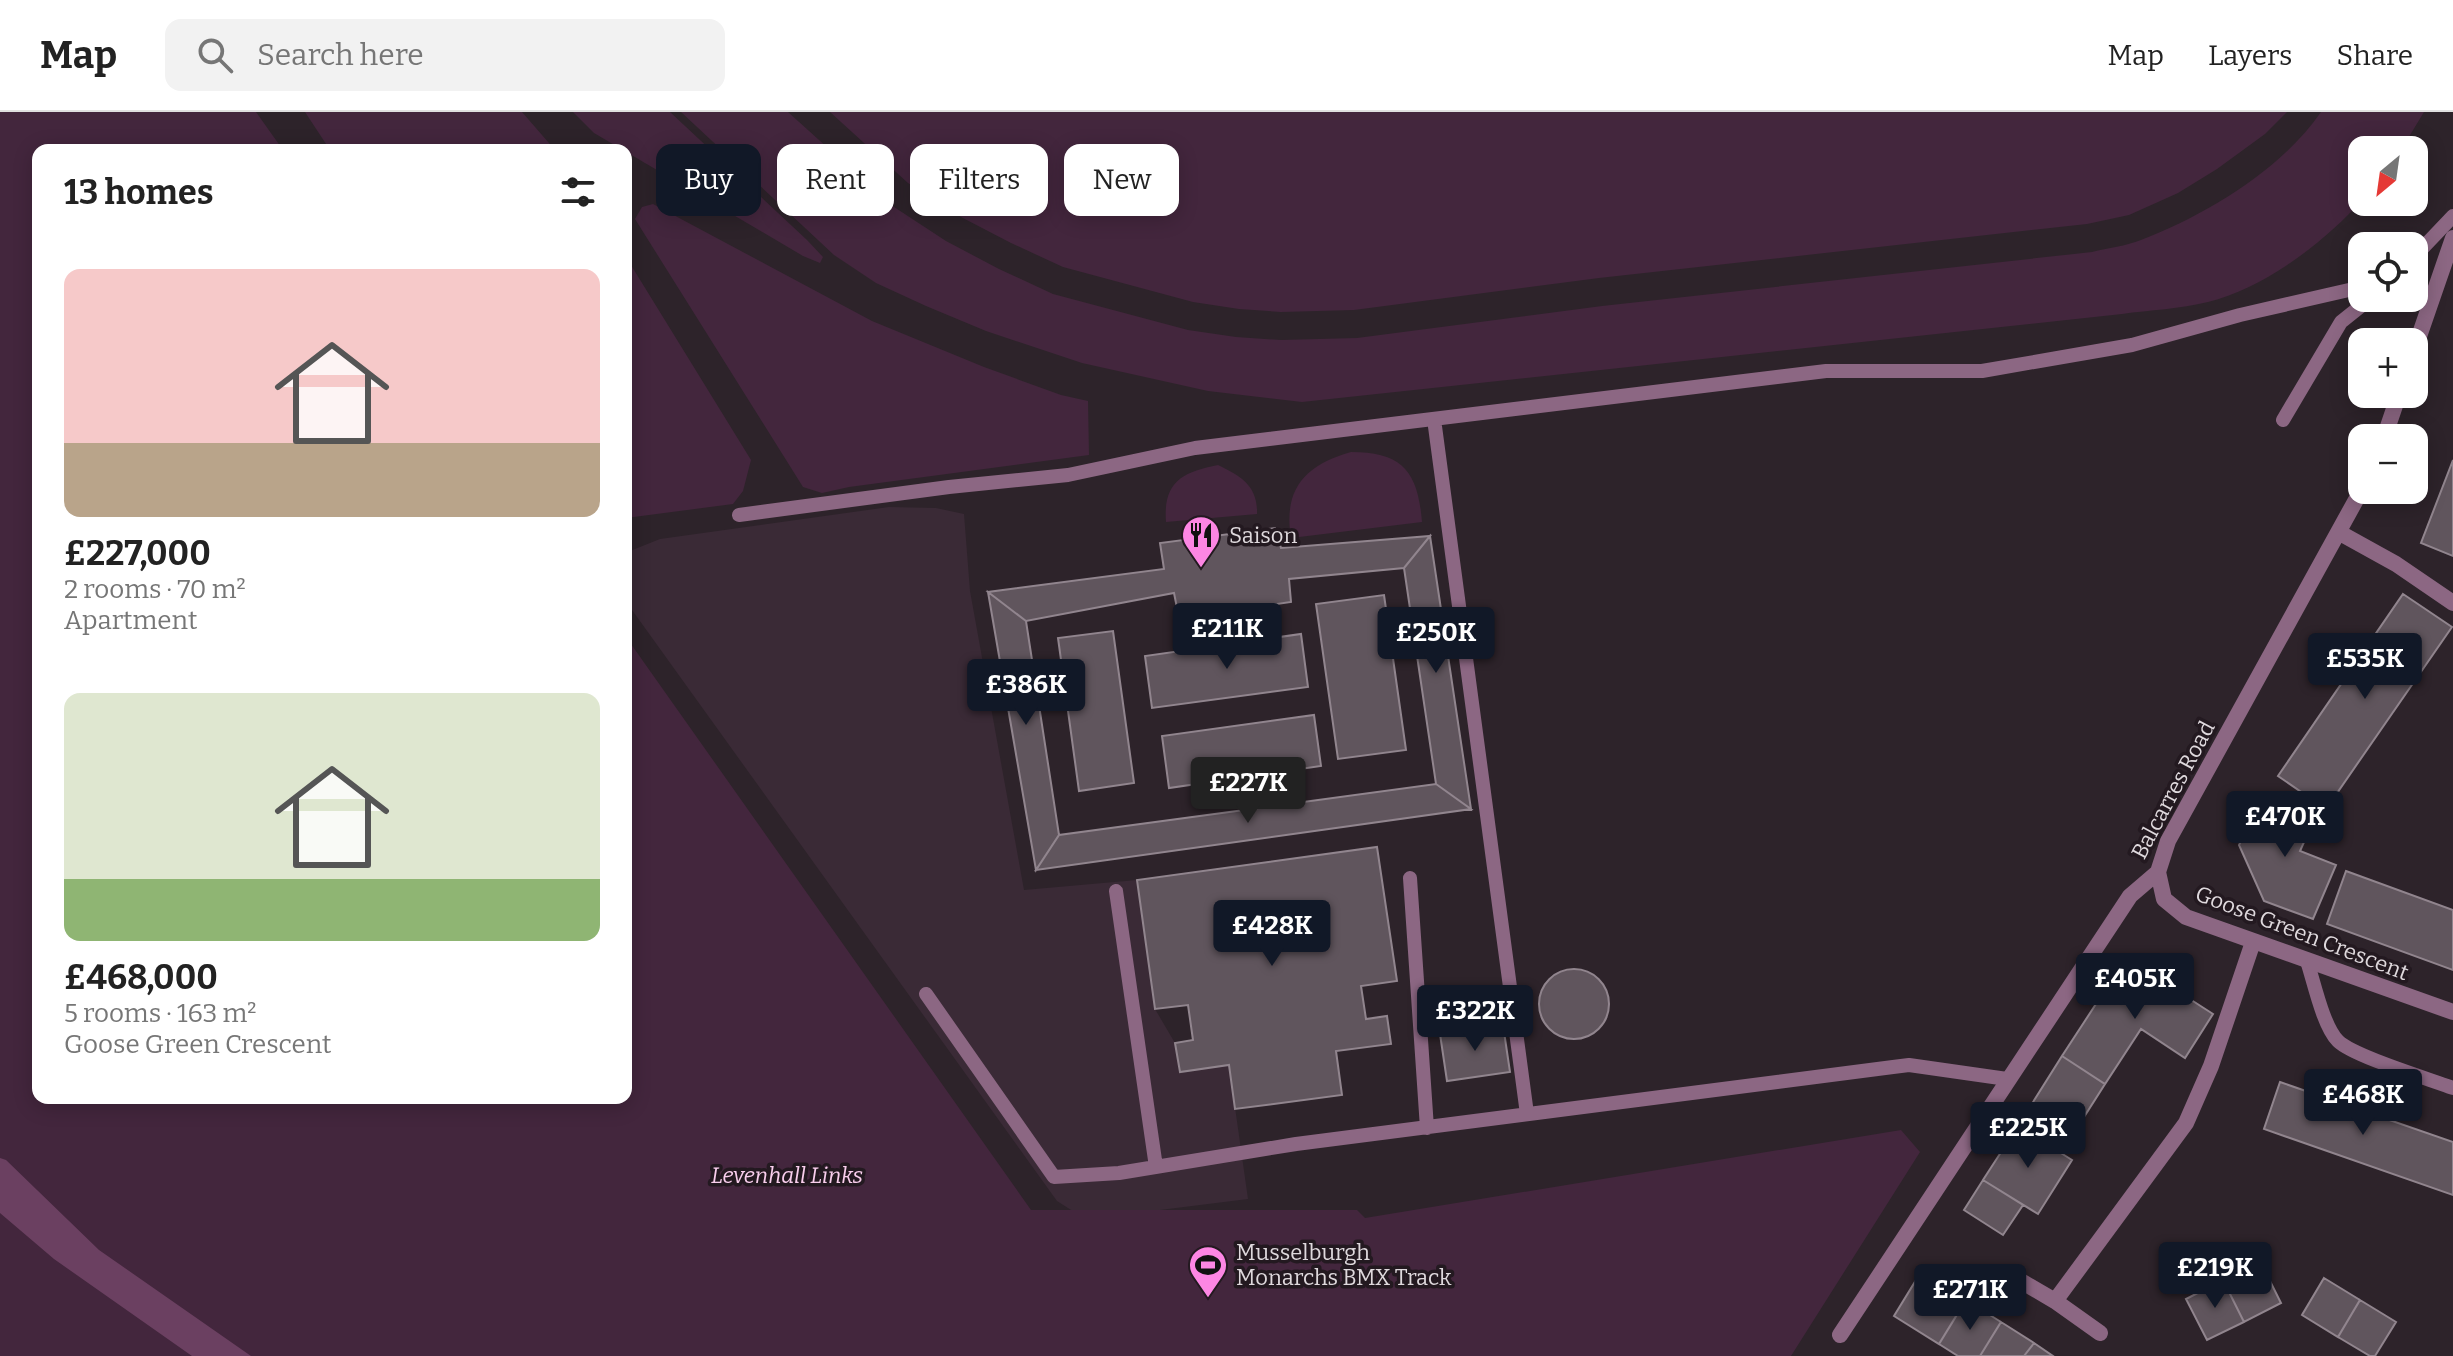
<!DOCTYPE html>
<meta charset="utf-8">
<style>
:root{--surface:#fff;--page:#f2f2f2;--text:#222;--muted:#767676;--line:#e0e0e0;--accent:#111827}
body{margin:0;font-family:Bitter,serif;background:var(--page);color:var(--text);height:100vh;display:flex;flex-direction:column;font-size:30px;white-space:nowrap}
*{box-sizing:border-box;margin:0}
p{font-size:26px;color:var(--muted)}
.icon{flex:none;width:44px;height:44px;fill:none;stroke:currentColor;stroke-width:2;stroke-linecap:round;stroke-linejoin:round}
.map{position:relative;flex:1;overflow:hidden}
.panel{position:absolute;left:32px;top:32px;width:600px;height:960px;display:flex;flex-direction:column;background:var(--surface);border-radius:16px;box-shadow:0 4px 20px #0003}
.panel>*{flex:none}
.guide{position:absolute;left:656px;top:32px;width:760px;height:72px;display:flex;gap:16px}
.needle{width:52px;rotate:209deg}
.fabs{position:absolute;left:2348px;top:24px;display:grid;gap:16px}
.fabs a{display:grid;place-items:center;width:80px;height:80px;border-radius:16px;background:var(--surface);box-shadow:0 4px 20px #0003;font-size:40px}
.price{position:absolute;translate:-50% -68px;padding:0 18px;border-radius:8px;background:var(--accent);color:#fff;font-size:26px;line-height:52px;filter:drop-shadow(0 2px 4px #0008)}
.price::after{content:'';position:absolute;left:50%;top:48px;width:24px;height:18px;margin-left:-12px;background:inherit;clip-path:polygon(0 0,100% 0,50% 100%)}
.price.on{background:#222;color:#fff}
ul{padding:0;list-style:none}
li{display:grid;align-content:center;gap:16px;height:424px;padding:0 32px}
li span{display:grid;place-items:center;height:248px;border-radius:16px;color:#555}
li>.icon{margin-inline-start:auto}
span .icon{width:144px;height:144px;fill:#fffc;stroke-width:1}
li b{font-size:34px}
h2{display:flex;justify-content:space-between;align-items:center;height:96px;padding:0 32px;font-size:34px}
.pill{padding:0 28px;border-radius:16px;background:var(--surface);box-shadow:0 4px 20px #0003;font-size:28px;line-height:72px}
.pill.on{background:var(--accent);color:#fff}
header{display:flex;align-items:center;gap:48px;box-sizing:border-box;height:112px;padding:0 40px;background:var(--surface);border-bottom:2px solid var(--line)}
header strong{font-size:38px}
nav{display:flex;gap:44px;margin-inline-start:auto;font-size:28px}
.search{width:560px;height:72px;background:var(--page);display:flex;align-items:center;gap:20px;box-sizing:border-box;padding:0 28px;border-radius:16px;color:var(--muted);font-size:30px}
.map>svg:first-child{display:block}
.built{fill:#3a2a36}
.green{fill:#43263d}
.water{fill:#6b4061}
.building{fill:#60555d;stroke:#91858e;stroke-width:2}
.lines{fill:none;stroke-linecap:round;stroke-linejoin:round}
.lane{stroke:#8c6783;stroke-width:14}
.street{stroke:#8c6783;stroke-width:16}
.labels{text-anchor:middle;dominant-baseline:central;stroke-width:7;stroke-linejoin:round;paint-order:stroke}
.poi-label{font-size:22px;fill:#dfd9dd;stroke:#231920;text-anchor:start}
.street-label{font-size:22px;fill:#dfd9dd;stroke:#231920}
.park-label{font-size:22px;font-style:italic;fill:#f9ceed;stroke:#231920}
</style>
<header>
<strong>Map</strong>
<div class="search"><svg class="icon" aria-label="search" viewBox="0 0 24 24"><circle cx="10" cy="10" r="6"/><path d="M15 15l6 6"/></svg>Search here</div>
<nav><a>Map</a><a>Layers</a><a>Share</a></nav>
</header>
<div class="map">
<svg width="2453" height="1244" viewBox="0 0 2453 1244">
<rect width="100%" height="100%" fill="#2d232a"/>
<!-- built -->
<path class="built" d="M 889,395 L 936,396 L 964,402 L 970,479 L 1024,778 L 1137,768 L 1155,897 L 1175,931 L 1179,960 L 1229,953 L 1248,1087 L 1096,1106 L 1079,1103 L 1057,1089 L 632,498 L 626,486 L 626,446 L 630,439 L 660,427 Z"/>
<!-- green -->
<path class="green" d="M 0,0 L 256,0 L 283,38 L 38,38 L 38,986 L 626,986 L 626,525 L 1031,1098 L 1357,1098 L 1365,1106 L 1901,1018 L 1920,1040 L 1791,1244 L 0,1244 Z
M 305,0 L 522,0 L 555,38 L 330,38 Z
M 573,0 L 670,0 L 807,128 L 823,145 L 820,151 L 803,144 L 594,21 Z
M 681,0 L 788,0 L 891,93 L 946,129 L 999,157 L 1053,182 L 1188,218 L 1236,225 L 1281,228 L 1357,226 L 1602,194 L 2092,140 C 2108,136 2126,134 2141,128 C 2206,103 2281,58 2321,0 L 2424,0 L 2401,38 L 2362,38 L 2362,88 C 2324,131 2264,176 2208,190 C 2180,197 2150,198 2122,202 L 1302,290 L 1208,279 L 1082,251 L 986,219 L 926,194 L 876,171 L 834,143 Z
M 830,0 L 2287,0 L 2265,22 L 2217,57 L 2178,81 L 2129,103 L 2087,112 L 1599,166 L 1354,198 L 1281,200 L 1239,197 L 1193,190 L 1063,155 L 1011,131 L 961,105 L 908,71 Z
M 653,92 L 872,209 L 984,255 L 1061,283 L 1088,289 L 1089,343 L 849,375 L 822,381 L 803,375 L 635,107 L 642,95 Z
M 626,145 L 751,348 L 743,379 L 733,392 L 626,406 Z
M 1351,340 C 1402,340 1418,359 1422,410 L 1291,426 C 1283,377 1305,353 1351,340 Z
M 1218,353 C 1241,364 1258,374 1257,402 L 1166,410 C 1163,370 1182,360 1218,353 Z"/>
<!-- water -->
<path class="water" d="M 0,1046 L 6,1048 L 99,1138 L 251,1244 L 192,1244 L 54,1147 L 0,1101 Z"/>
<!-- building -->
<path class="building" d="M 2453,348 L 2453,444 L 2421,431 Z
M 1275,416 L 1281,436 L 1430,424 L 1404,456 L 1289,467 L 1291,490 L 1179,506 L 1174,481 L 1026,509 L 988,480 L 1164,457 L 1160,431 Z
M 1430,424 L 1471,697 L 1436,672 L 1404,456 Z
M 988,480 L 1026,509 L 1059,723 L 1036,758 Z
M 2403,482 L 2452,515 L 2326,697 L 2278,664 Z
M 1384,483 L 1406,638 L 1338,647 L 1316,492 Z
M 1113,519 L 1134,671 L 1079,679 L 1058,526 Z
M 1301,522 L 1308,575 L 1152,596 L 1145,544 Z
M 1314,603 L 1321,654 L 1169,676 L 1162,624 Z
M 1436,672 L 1471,697 L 1036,758 L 1059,723 Z
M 2266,682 L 2314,708 L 2300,739 L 2336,753 L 2313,807 L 2264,789 L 2239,733 Z
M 1377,735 L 1397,869 L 1361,874 L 1366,907 L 1387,904 L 1391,932 L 1336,939 L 1342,983 L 1235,997 L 1229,953 L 1180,960 L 1175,931 L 1193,928 L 1188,893 L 1155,897 L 1137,768 Z
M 2346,759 L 2453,798 L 2453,858 L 2327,812 Z
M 2126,846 L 2213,902 L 2185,946 L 2141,917 L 2105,972 L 2062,944 Z
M1539 892a35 35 0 1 1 70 0a35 35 0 1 1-70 0Z
M 1503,913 L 1510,960 L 1447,969 L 1440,922 Z
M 2062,944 L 2105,972 L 2061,1041 L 2018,1014 Z
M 2280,970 L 2453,1030 L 2453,1083 L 2264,1017 Z
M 2018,1014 L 2072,1048 L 2038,1102 L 1983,1068 Z
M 1983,1068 L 2023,1093 L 2003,1123 L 1964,1098 Z
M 2260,1149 L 2281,1191 L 2244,1210 L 2223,1168 Z
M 1921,1160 L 1966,1188 L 1939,1232 L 1894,1204 Z
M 2324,1166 L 2360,1188 L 2338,1225 L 2302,1203 Z
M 2223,1168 L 2244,1210 L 2207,1228 L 2186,1187 Z
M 1966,1188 L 2001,1210 L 1980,1244 L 1958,1244 L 1939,1232 Z
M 2360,1188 L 2396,1210 L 2375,1244 L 2370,1244 L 2338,1225 Z
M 2001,1210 L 2034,1231 L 2024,1244 L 1980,1244 Z
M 2034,1231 L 2053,1244 L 2024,1244 Z"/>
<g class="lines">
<!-- lane -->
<path class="lane" d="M 2414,145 L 2453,104
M 1434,307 L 1527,1002
M 2283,308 L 2341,210 L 2371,186
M 739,403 L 949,375 L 1068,363 L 1195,336 L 1826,259 L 1982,259 L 2132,233 L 2240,203 L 2362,175
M 1410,766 L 1427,1016
M 1116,779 L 1156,1055
M 2307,849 C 2314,870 2323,914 2338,929 C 2353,944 2429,967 2453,976
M 926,882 L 1054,1065 L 1119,1061 L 1296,1032 L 1893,955 L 1909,953 L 2007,967"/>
<!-- street -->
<path class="street" d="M 2414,239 L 2453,126
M 2384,326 L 2399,282
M 2340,421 L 2396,452 L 2453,491
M 2158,760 L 2164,787 L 2186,805 L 2453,900
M 2014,1165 L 2055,1189 L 2100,1221
M 2055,1189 L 2186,1011 L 2211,954 L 2253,830
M 1840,1223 L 2130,784 L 2158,760 L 2168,729 L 2362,377"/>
</g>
<!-- icons -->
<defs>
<g id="restaurant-pin" transform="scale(2)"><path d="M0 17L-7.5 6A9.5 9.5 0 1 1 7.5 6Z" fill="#fc86e3" stroke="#231920"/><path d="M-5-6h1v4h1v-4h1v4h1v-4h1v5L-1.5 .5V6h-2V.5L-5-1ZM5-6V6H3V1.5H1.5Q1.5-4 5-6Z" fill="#111"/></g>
<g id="stadium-pin" transform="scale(2)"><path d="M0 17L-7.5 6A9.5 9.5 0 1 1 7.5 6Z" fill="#fc86e3" stroke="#231920"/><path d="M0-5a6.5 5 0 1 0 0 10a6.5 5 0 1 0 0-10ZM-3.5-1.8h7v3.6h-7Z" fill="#111"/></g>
</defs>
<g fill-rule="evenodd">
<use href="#restaurant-pin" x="1201" y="423"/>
<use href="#stadium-pin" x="1208" y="1153"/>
</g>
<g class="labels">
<!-- poi labels -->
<g class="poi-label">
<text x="1229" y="423">Saison</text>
<text x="1236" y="1140">Musselburgh<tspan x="1236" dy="25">Monarchs BMX Track</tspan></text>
</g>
<!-- street labels -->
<g class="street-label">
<text transform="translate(2173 678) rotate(-62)">Balcarres Road</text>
<text transform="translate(2302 821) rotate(21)">Goose Green Crescent</text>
</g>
<!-- park labels -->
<g class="park-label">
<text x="787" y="1063">Levenhall Links</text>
</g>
</g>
</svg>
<div class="fabs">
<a><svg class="needle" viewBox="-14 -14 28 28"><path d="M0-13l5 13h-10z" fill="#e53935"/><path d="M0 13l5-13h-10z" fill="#767676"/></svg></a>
<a><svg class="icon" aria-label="locate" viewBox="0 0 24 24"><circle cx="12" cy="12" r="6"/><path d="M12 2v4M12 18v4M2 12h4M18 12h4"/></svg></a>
<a>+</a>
<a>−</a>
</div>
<b class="price" style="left:1227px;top:559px">£211K</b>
<b class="price" style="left:1436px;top:563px">£250K</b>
<b class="price" style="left:2365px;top:589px">£535K</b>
<b class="price" style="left:1026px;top:615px">£386K</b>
<b class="price on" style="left:1248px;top:713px">£227K</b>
<b class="price" style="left:2285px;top:747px">£470K</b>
<b class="price" style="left:1272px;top:856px">£428K</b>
<b class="price" style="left:2135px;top:909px">£405K</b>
<b class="price" style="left:1475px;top:941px">£322K</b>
<b class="price" style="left:2363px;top:1025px">£468K</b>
<b class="price" style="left:2028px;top:1058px">£225K</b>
<b class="price" style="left:2215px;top:1198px">£219K</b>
<b class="price" style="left:1970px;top:1220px">£271K</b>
<div class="guide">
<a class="pill on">Buy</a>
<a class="pill">Rent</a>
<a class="pill">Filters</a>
<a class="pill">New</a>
</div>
<section class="panel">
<h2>13 homes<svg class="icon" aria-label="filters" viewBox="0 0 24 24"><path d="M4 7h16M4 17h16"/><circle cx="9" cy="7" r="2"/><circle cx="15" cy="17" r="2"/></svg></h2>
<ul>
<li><span style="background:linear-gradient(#f6c9c9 70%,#b9a48a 0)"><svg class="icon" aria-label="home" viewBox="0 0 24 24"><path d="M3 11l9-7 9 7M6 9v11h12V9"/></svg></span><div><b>£227,000</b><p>2 rooms · 70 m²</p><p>Apartment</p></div></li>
<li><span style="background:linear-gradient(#dfe7d0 75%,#8fb573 0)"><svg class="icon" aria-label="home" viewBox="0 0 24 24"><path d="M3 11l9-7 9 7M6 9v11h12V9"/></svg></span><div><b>£468,000</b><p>5 rooms · 163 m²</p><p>Goose Green Crescent</p></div></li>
</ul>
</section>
</div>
